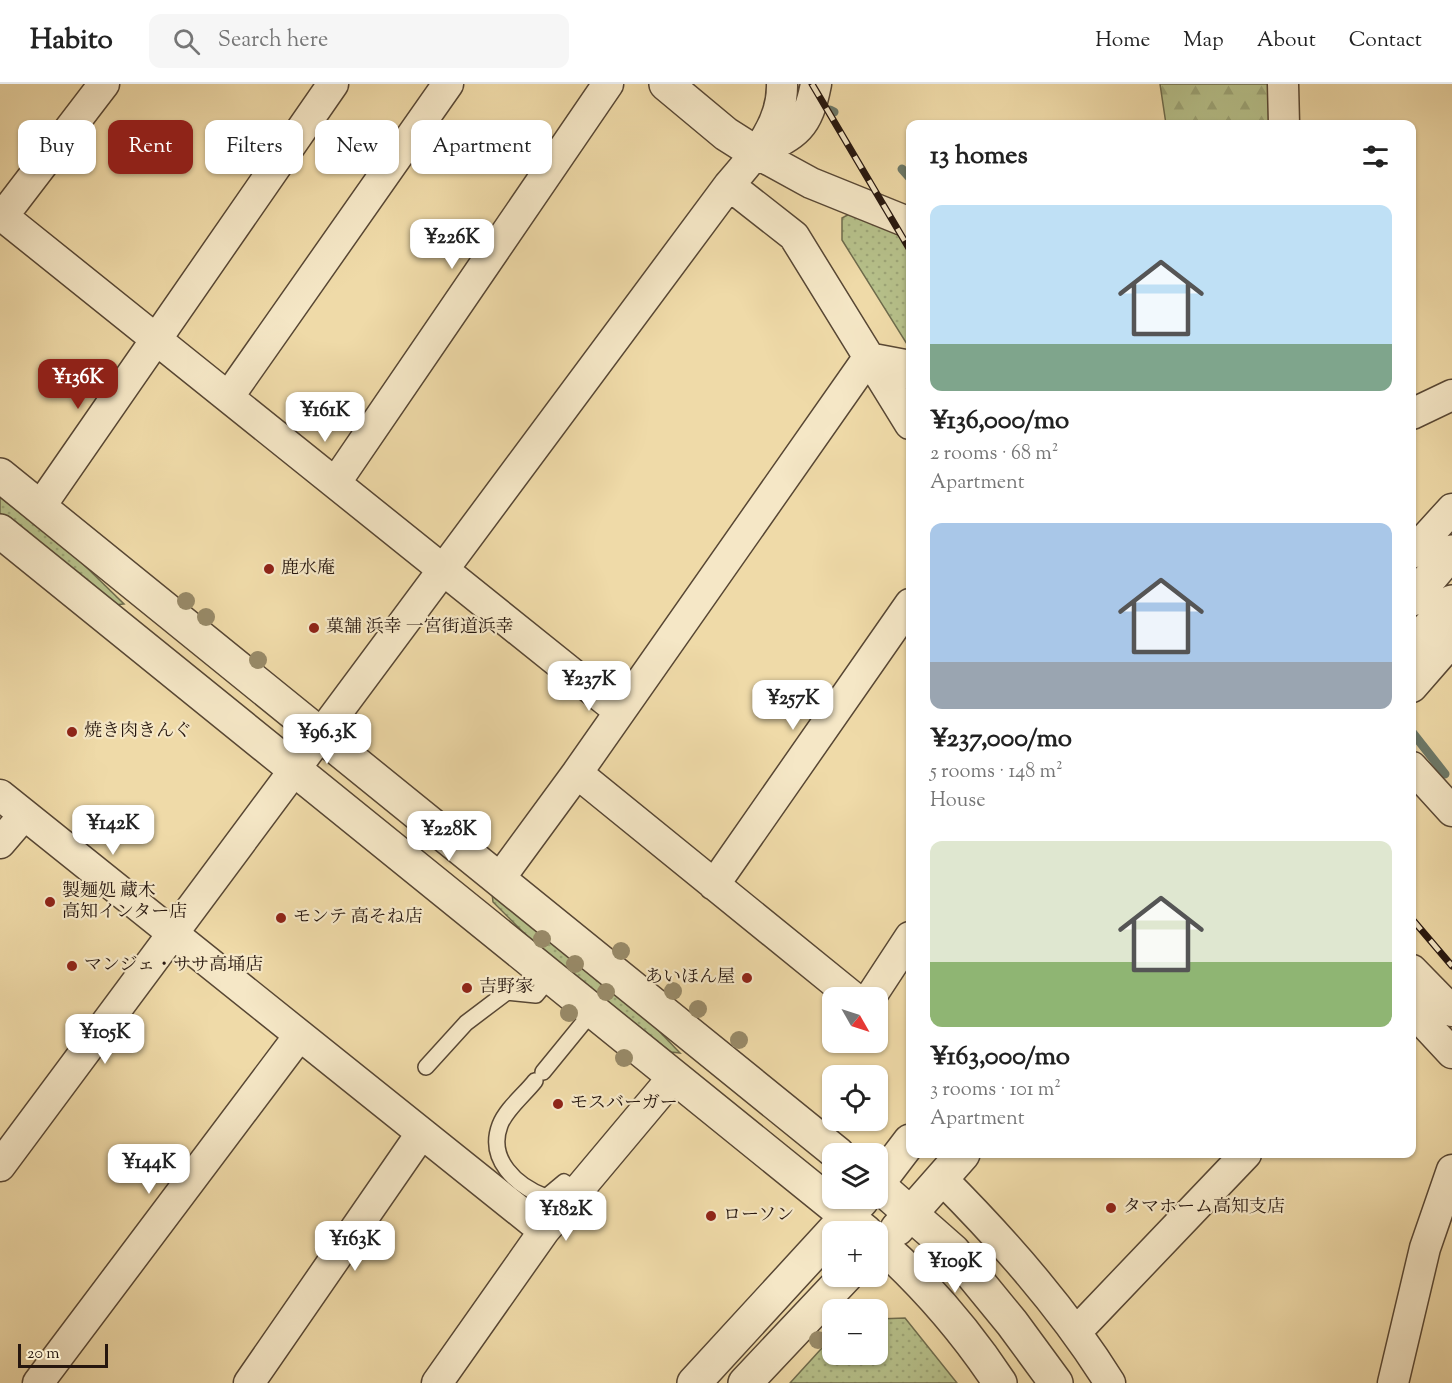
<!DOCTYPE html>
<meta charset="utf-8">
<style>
:root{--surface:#fff;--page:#f6f6f6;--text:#222;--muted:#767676;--line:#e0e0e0;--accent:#8f2418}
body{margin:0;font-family:"Sorts Mill Goudy","Noto Serif JP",serif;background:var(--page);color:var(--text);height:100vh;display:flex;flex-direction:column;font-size:22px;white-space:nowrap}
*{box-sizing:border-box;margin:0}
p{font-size:20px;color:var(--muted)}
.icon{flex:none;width:33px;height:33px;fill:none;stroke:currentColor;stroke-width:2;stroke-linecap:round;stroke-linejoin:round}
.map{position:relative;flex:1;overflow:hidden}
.details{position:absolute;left:906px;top:36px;width:510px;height:1038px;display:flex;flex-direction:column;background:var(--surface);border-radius:12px;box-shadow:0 2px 4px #0004}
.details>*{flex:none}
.hud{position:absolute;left:18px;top:36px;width:570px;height:54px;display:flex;gap:12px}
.needle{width:39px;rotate:129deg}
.tools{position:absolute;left:822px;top:903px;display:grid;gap:12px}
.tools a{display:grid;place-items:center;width:66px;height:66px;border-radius:12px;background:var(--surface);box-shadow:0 2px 4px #0004;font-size:30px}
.scale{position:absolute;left:18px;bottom:15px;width:90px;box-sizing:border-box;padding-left:6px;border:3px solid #26160e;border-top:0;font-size:16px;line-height:21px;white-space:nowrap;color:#26160e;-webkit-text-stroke:4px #f5e7c6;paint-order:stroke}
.price{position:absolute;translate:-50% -51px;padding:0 14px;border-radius:12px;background:#fff;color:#222;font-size:20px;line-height:39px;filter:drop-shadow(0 2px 3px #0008)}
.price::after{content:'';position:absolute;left:50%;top:36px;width:18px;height:14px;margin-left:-9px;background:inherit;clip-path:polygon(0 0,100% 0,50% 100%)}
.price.selected{background:var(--accent);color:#fff}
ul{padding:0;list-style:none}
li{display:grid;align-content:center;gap:12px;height:318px;padding:0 24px}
li span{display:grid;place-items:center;height:186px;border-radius:12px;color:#555}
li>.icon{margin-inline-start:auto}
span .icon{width:108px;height:108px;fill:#fffc;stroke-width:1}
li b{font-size:26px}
h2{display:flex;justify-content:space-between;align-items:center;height:72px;padding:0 24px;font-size:26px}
.pill{padding:0 21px;border-radius:12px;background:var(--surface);box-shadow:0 2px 4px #0004;font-size:21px;line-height:54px}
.pill.selected{background:var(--accent);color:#fff}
header{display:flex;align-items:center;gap:36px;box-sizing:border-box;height:84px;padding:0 30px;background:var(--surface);border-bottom:2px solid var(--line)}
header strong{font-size:28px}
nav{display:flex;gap:33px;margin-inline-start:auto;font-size:21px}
.search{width:420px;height:54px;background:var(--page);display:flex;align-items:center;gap:15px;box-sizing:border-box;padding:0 21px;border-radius:12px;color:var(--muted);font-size:22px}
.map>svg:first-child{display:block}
.green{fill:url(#green-dots);stroke:#6e6b4c;stroke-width:1.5}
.forest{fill:url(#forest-firs);stroke:#6e6b4c;stroke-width:1.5}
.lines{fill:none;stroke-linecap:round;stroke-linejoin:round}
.stream{stroke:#6c7969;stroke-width:9}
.service-casing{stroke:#584734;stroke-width:18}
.minor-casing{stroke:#584734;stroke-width:33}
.tertiary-casing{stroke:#584734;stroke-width:36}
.service{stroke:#f5e7c6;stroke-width:15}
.minor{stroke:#f5e7c6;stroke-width:30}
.tertiary{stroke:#f5e7c6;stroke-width:33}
.rail-casing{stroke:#26160e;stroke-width:7}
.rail{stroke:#f5e7c6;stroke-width:4.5;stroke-dasharray:14;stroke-linecap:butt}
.tree{fill:#988a68}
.poi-dot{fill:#8f2418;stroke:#f5e7c6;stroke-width:2}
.labels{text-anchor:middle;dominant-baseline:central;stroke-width:4.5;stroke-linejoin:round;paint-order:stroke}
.poi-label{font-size:18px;fill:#26160e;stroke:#f5e7c6;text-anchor:start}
</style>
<header>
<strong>Habito</strong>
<div class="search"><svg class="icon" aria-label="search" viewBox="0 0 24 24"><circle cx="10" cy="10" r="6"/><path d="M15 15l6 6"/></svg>Search here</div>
<nav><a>Home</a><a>Map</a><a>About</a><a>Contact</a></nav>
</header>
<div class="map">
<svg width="1452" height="1299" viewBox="0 0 1452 1299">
<defs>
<pattern id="green-dots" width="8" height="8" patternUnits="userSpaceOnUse" patternTransform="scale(1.5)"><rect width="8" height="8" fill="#b6c08a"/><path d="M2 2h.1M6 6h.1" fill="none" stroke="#9ca476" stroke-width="1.8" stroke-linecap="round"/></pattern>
<pattern id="forest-firs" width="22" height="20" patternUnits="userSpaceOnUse" patternTransform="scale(1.5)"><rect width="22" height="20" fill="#b6c08a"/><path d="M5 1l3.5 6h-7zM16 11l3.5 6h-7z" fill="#9ca476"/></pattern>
</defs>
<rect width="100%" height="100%" fill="#efdaa8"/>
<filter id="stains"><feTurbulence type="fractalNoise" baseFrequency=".00333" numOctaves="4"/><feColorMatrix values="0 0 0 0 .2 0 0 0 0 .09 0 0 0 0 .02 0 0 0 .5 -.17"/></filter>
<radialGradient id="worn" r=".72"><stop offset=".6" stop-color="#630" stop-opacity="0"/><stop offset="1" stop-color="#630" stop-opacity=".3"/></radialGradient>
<!-- green -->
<path class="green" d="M 853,128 L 874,133 L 910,154 L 910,265 L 842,156 L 842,134 Z
M 0,413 L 79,476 L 124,520 L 115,521 L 0,429 Z
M 492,809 L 636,923 L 680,969 L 671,968 L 540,865 L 493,818 Z
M 905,1234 L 957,1299 L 790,1299 L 832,1253 L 832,1270 L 878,1270 L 878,1235 Z"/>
<!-- forest -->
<path class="forest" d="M 1160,0 L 1277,0 L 1279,40 L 1166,40 Z"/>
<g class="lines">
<!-- stream -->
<path class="stream" d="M 830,26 L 834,28
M 902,85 L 910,94
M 1412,648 L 1445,690"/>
<!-- service casing -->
<g class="service-casing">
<path id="service" d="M 426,983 L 466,939 L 507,908 L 536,911 L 551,893
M 543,988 L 592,928
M 535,997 C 525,1010 506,1025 500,1041 C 487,1075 516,1102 546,1113 L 564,1098 L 578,1107"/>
</g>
<!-- minor casing -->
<g class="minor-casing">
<path id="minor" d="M 1283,0 L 1284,40
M 756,69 L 811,99 L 910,139
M 756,69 C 796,50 807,46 816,0
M 729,101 L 794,152 L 910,340
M 0,130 L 619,627
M 3,132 L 104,0
M 229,312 L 448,0
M 1412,330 L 1452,311
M 336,398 L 608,0
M 40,423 L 333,0
M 1412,469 L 1452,425
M 1412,603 L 1452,557
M 1412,683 L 1452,727
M 0,711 L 544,1147 L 437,1299
M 0,759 L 24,731
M 500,794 L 577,689
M 714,801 L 910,520
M 1412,886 L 1452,927
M 854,914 L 577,689 L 868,274 L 905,281 L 910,290
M 870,914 L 910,853
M 1412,926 L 1452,969
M 0,1082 L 729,101 C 755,71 783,41 782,0
M 942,1095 C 1004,1157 1064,1225 1110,1299
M 544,1147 L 674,992
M 1076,1248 L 1246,1070
M 38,1299 L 299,952
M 249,1299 L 421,1050
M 1393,1299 L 1425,1164 L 1452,1086"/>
</g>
<!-- tertiary casing -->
<g class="tertiary-casing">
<path id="tertiary" d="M 666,0 L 726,50 L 756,69
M 0,391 L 838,1070
M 0,447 L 866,1148
M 1412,515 L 1452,468
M 1412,562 L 1452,518
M 878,1099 L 910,1057
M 878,1101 L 953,1167 L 1012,1239 L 1056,1299
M 897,1145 L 963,1070
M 878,1158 C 925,1200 965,1246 1000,1299
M 694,1299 L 862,1116
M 745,1299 L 846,1192"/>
</g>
<!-- service -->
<use href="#service" class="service"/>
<!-- minor -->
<use href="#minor" class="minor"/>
<!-- tertiary -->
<use href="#tertiary" class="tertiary"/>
<!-- rail casing -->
<g class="rail-casing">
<path id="rail" d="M 812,0 L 910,166
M 1412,835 L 1452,882"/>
</g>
<!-- rail -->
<use href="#rail" class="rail"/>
</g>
<!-- trees -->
<g class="tree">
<circle cx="186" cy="517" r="9"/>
<circle cx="206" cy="533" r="9"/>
<circle cx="258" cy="576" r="9"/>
<circle cx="542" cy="855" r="9"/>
<circle cx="621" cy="867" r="9"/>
<circle cx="575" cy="880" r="9"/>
<circle cx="673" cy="907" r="9"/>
<circle cx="606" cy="908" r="9"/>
<circle cx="698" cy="925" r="9"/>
<circle cx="569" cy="929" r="9"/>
<circle cx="739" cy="956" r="9"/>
<circle cx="624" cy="974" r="9"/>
<circle cx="818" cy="1256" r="9"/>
</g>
<!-- markers -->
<g class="poi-dot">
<circle cx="269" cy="485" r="6"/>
<circle cx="314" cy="544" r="6"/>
<circle cx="72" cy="648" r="6"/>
<circle cx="50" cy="818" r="6"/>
<circle cx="281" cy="834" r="6"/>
<circle cx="72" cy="882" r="6"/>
<circle cx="747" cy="894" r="6"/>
<circle cx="467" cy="904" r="6"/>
<circle cx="558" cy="1020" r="6"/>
<circle cx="1111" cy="1124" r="6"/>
<circle cx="711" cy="1132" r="6"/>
</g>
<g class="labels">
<!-- poi labels -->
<g class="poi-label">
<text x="281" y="485">鹿水庵</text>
<text x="326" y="544">菓舗 浜幸 一宮街道浜幸</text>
<text x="84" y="648">焼き肉きんぐ</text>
<text x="62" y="808">製麺処 蔵木<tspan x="62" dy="21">高知インター店</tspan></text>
<text x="293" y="834">モンテ 高そね店</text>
<text x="84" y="882">マンジェ・ササ高埇店</text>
<text x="735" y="894" text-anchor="end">あいほん屋</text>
<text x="479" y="904">吉野家</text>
<text x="570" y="1020">モスバーガー</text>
<text x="1123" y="1124">タマホーム高知支店</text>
<text x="723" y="1132">ローソン</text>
</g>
</g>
<rect width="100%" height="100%" filter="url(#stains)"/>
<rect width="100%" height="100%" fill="url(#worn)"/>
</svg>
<div class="tools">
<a><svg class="needle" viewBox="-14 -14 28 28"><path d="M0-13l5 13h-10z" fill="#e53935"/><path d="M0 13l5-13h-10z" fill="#767676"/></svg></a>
<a><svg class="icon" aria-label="locate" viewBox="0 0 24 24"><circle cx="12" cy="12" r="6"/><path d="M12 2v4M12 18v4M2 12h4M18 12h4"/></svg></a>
<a><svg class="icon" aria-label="layers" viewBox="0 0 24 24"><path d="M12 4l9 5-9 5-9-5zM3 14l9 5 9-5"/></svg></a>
<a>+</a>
<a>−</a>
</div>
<div class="scale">20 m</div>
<b class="price" style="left:452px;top:186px">¥226K</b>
<b class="price selected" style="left:78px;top:326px">¥136K</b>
<b class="price" style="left:325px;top:359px">¥161K</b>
<b class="price" style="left:589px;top:628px">¥237K</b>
<b class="price" style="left:793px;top:647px">¥257K</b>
<b class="price" style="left:327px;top:681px">¥96.3K</b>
<b class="price" style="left:113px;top:772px">¥142K</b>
<b class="price" style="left:449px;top:778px">¥228K</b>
<b class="price" style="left:105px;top:981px">¥105K</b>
<b class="price" style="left:149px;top:1111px">¥144K</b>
<b class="price" style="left:566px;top:1158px">¥182K</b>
<b class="price" style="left:355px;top:1188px">¥163K</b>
<b class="price" style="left:955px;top:1210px">¥109K</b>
<div class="hud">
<a class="pill">Buy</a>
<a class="pill selected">Rent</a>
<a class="pill">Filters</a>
<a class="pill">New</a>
<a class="pill">Apartment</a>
</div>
<section class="details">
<h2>13 homes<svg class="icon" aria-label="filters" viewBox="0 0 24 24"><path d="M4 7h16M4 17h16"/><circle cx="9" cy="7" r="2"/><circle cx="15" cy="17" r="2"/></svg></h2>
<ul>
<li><span style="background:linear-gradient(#bfe0f5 75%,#7fa58c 0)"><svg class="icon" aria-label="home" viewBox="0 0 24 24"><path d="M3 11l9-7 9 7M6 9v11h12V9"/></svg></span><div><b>¥136,000/mo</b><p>2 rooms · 68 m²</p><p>Apartment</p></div></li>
<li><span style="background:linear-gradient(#a9c7e8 75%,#9aa5b1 0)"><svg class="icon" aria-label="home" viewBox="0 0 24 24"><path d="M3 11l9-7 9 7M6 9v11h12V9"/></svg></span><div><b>¥237,000/mo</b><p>5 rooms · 148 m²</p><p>House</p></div></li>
<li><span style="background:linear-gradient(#dfe7d0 65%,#8fb573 0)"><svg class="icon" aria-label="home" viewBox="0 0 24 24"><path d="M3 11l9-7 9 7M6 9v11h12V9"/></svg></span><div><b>¥163,000/mo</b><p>3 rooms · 101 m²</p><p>Apartment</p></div></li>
</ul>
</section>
</div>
